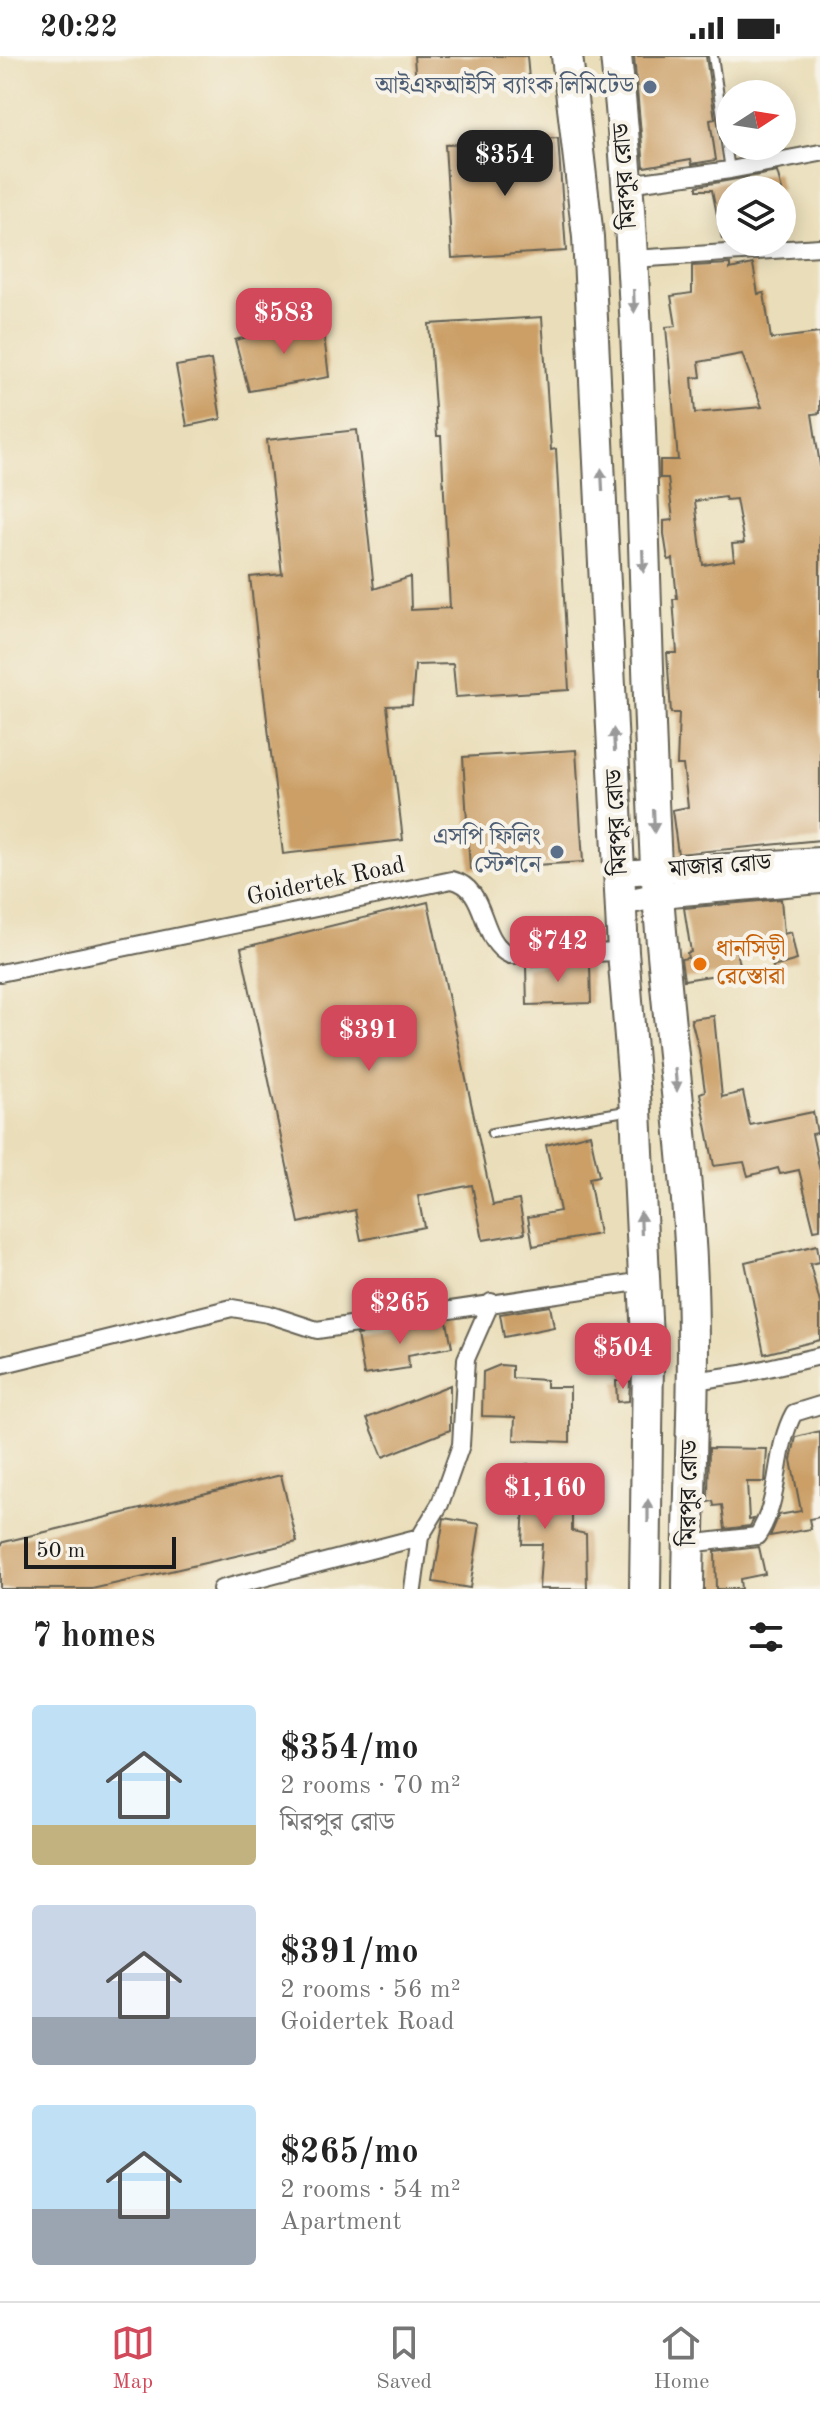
<!DOCTYPE html>
<meta charset="utf-8">
<style>
:root{--surface:#fff;--page:#f6f6f6;--text:#222;--muted:#767676;--line:#e0e0e0;--accent:#d1495b}
body{margin:0;font-family:"Old Standard TT","Noto Serif Bengali",serif;background:var(--page);color:var(--text);height:100vh;display:flex;flex-direction:column;font-size:30px;white-space:nowrap}
*{box-sizing:border-box;margin:0}
p{font-size:26px;color:var(--muted)}
.icon{flex:none;width:44px;height:44px;fill:none;stroke:currentColor;stroke-width:2;stroke-linecap:round;stroke-linejoin:round}
.map{position:relative;height:1533px;overflow:hidden}
.side{display:flex;flex-direction:column;background:var(--surface);flex:1}
.side>*{flex:none}
.needle{width:52px;rotate:78deg}
.buttons{position:absolute;left:716px;top:24px;display:grid;gap:16px}
.buttons a{display:grid;place-items:center;width:80px;height:80px;border-radius:50%;background:var(--surface);box-shadow:0 4px 20px #0003;font-size:40px}
.scale{position:absolute;left:24px;bottom:20px;width:152px;box-sizing:border-box;padding-left:8px;border:4px solid #1c1c1c;border-top:0;font-size:22px;line-height:28px;white-space:nowrap;color:#1c1c1c;-webkit-text-stroke:6px #f7f3e8;paint-order:stroke}
.price{position:absolute;translate:-50% -68px;padding:0 18px;border-radius:16px;background:var(--accent);color:#fff;font-size:26px;line-height:52px;filter:drop-shadow(0 2px 4px #0008)}
.price::after{content:'';position:absolute;left:50%;top:48px;width:24px;height:18px;margin-left:-12px;background:inherit;clip-path:polygon(0 0,100% 0,50% 100%)}
.price.current{background:#222;color:#fff}
ul{padding:0;list-style:none}
li{display:flex;align-items:center;gap:24px;height:200px;padding:0 32px}
li span{display:grid;place-items:center;flex:none;width:224px;height:160px;border-radius:8px;color:#555}
li>.icon{margin-inline-start:auto}
span .icon{width:96px;height:96px;fill:#fffc;stroke-width:1}
li b{font-size:34px}
h2{display:flex;justify-content:space-between;align-items:center;height:96px;padding:0 32px;font-size:34px}
.status{display:flex;justify-content:space-between;align-items:center;height:56px;padding:0 40px;background:var(--surface);direction:ltr}
.status svg{height:22px;fill:currentColor}
.dock{display:flex;justify-content:space-around;align-items:center;height:112px;border-top:2px solid var(--line);background:var(--surface);font-size:22px;color:var(--muted)}
.dock a{display:grid;justify-items:center;gap:4px}
.dock .current{color:var(--accent)}
.map>svg:first-child{display:block}
.building{fill:#cb9f66;fill-rule:evenodd}
.lines{fill:none;stroke-linecap:round;stroke-linejoin:round}
.lane-casing{stroke:#646053;stroke-width:12}
.street-casing{stroke:#646053;stroke-width:20}
.secondary-casing{stroke:#646053;stroke-width:28}
.highway-casing{stroke:#646053;stroke-width:34}
.lane{stroke:#fff;stroke-width:8}
.street{stroke:#fff;stroke-width:16}
.secondary{stroke:#fff;stroke-width:24}
.highway{stroke:#fff;stroke-width:30}
.oneway{fill:#999}
.service-dot{fill:#5c6f8a;stroke:#f7f3e8;stroke-width:3}
.food-dot{fill:#e8710a;stroke:#f7f3e8;stroke-width:3}
.labels{text-anchor:middle;dominant-baseline:central;stroke-width:8;stroke-linejoin:round;paint-order:stroke}
.service-label{font-size:24px;fill:#4e5e75;stroke:#f7f3e8;text-anchor:end}
.street-label{font-size:24px;fill:#1c1c1c;stroke:#f7f3e8}
.food-label{font-size:24px;fill:#c56008;stroke:#f7f3e8;text-anchor:start}
</style>
<div class="status"><b>20:22</b><svg viewBox="0 0 49 12"><path d="M0 12V9h3v3zM5 12V6h3v6zM10 12V3h3v9zM15 12V0h3v12zM26 1h20v11H26zM47 4h2v5h-2z"/></svg></div>
<div class="map">
<svg width="820" height="1533" viewBox="0 0 820 1533">
<rect width="100%" height="100%" fill="#f7f3e8"/>
<filter id="ink" filterUnits="userSpaceOnUse"><feTurbulence type="fractalNoise" baseFrequency=".0125" numOctaves="2"/><feDisplacementMap in="SourceGraphic" scale="16" xChannelSelector="R" yChannelSelector="G"/><feConvolveMatrix kernelMatrix="1 2 1 2 8 2 1 2 1" color-interpolation-filters="sRGB"/></filter>
<filter id="wash" filterUnits="userSpaceOnUse"><feTurbulence type="fractalNoise" baseFrequency=".006" numOctaves="4" result="noise"/><feDisplacementMap in="SourceGraphic" scale="32" xChannelSelector="R" yChannelSelector="G"/><feGaussianBlur stdDeviation="1.8" result="paint"/><feColorMatrix in="noise" values="0 0 0 0 0 0 0 0 0 0 0 0 0 0 0 0 0 1.4 0 .05"/><feComposite in="paint" operator="in"/></filter>
<g filter="url(#wash)">
<rect width="100%" height="100%" fill="#eadeba"/>
<g id="blocks">
<!-- building -->
<path class="building" d="M 414,0 L 527,0 L 529,23 L 416,30 Z
M 634,0 L 706,0 L 715,63 L 710,64 L 716,104 L 692,108 L 691,103 L 644,111 Z
M 558,82 L 566,195 L 452,202 L 445,89 Z
M 777,116 L 782,134 L 730,134 L 730,183 L 722,183 L 712,134 L 697,134 L 697,130 Z
M 730,208 L 730,213 L 753,208 L 758,238 L 764,237 L 771,283 L 820,277 L 820,357 L 812,358 L 820,409 L 820,784 L 678,798 L 672,754 L 688,751 L 683,709 L 677,709 L 679,657 L 671,657 L 667,597 L 677,597 L 673,543 L 677,543 L 673,503 L 668,504 L 664,478 L 664,465 L 673,464 L 668,422 L 660,422 L 660,404 L 678,404 L 666,271 L 676,270 L 671,240 L 692,237 L 692,210 ZM 742,298 L 762,351 L 695,357 L 692,322 L 701,321 L 699,306 ZM 725,441 L 726,444 L 736,443 L 744,487 L 732,488 L 734,504 L 703,509 L 695,445 Z
M 542,261 L 551,394 L 556,393 L 569,634 L 456,641 L 453,608 L 415,609 L 412,649 L 387,650 L 403,784 L 283,798 L 250,521 L 282,518 L 267,384 L 357,374 L 374,533 L 410,521 L 411,554 L 450,552 L 441,380 L 437,380 L 429,268 Z
M 322,264 L 329,321 L 249,335 L 235,284 Z
M 211,304 L 221,363 L 187,370 L 176,310 Z
M 576,694 L 583,806 L 470,813 L 463,701 Z
M 781,843 L 784,878 L 791,876 L 797,904 L 773,911 L 768,891 L 737,897 L 742,915 L 684,924 L 681,903 L 688,902 L 687,897 L 691,896 L 684,852 Z
M 428,846 L 493,1149 L 519,1144 L 525,1177 L 483,1184 L 472,1129 L 418,1140 L 424,1171 L 361,1184 L 355,1154 L 299,1167 L 241,892 Z
M 590,908 L 591,947 L 527,949 L 526,910 Z
M 714,960 L 722,1041 L 743,1036 L 750,1069 L 813,1056 L 817,1077 L 812,1078 L 820,1115 L 820,1173 L 814,1174 L 799,1114 L 780,1118 L 778,1112 L 748,1120 L 744,1106 L 714,1110 L 700,1037 L 705,1035 L 699,994 L 691,963 Z
M 590,1078 L 599,1120 L 589,1122 L 599,1178 L 533,1190 L 528,1161 L 560,1155 L 546,1089 Z
M 817,1189 L 820,1206 L 810,1208 L 820,1247 L 820,1284 L 764,1298 L 745,1206 Z
M 550,1250 L 554,1271 L 504,1281 L 500,1258 Z
M 447,1266 L 452,1291 L 408,1299 L 409,1312 L 364,1319 L 357,1279 Z
M 500,1309 L 512,1310 L 512,1322 L 546,1324 L 546,1331 L 570,1331 L 570,1386 L 514,1384 L 515,1361 L 482,1360 L 483,1316 Z
M 616,1325 L 630,1325 L 629,1345 L 617,1346 Z
M 450,1329 L 450,1374 L 383,1401 L 367,1362 Z
M 820,1375 L 820,1461 L 809,1463 L 811,1473 L 770,1480 L 779,1459 L 801,1455 L 791,1404 L 796,1381 Z
M 709,1392 L 767,1393 L 765,1426 L 747,1426 L 749,1464 L 754,1463 L 750,1470 L 725,1473 L 722,1449 L 714,1450 L 713,1445 L 708,1446 Z
M 528,1408 L 539,1451 L 572,1453 L 572,1475 L 586,1478 L 587,1533 L 539,1533 L 542,1488 L 522,1488 L 524,1446 L 497,1453 L 488,1418 Z
M 281,1419 L 297,1486 L 92,1533 L 0,1533 L 0,1490 L 4,1486 Z
M 444,1462 L 480,1468 L 470,1532 L 433,1526 Z
M 759,1491 L 765,1518 L 740,1523 L 741,1533 L 716,1533 L 715,1496 Z"/>
</g>
</g>
<g filter="url(#ink)">
<use href="#blocks" fill-opacity="0" stroke="#646053" stroke-width="2"/>
<g class="lines">
<!-- lane casing -->
<g class="lane-casing">
<path id="lane" d="M 713,0 L 730,114
M 492,1077 L 632,1054"/>
</g>
<!-- street casing -->
<g class="street-casing">
<path id="street" d="M 627,128 L 730,114 L 820,97
M 633,203 L 820,191
M 0,917 L 452,824 C 489,832 478,885 510,899 L 623,896
M 0,1309 L 232,1252 L 268,1258 L 317,1274 L 644,1225
M 694,1325 L 742,1318 L 820,1300
M 688,1488 L 757,1480 C 782,1444 773,1395 794,1357 L 820,1349
M 221,1533 L 420,1481
M 413,1533 L 420,1481 L 440,1448 L 461,1389 L 466,1303 L 491,1246"/>
</g>
<!-- secondary casing -->
<g class="secondary-casing">
<path id="secondary" d="M 621,817 L 820,804
M 622,847 L 659,839 L 820,825"/>
</g>
<!-- highway casing -->
<g class="highway-casing">
<path id="highway" d="M 567,0 L 588,181 L 623,896 L 636,1054 L 648,1304 L 645,1533
M 616,0 C 644,269 642,540 656,809 C 663,930 681,1050 689,1171 C 698,1291 689,1412 688,1533"/>
</g>
<!-- lane -->
<use href="#lane" class="lane"/>
<!-- street -->
<use href="#street" class="street"/>
<!-- secondary -->
<use href="#secondary" class="secondary"/>
<!-- highway -->
<use href="#highway" class="highway"/>
</g>
<!-- one-way arrows -->
<defs><path id="oneway-solid" d="M-6-.8H1V-3.2L6.5 0L1 3.2V.8H-6Z" transform="scale(2)"/></defs>
<g class="oneway">
<use href="#oneway-solid" transform="translate(634 245) rotate(88)"/>
<use href="#oneway-solid" transform="translate(602 424) rotate(-93)"/>
<use href="#oneway-solid" transform="translate(643 505) rotate(88)"/>
<use href="#oneway-solid" transform="translate(614 684) rotate(-93)"/>
<use href="#oneway-solid" transform="translate(654 765) rotate(88)"/>
<use href="#oneway-solid" transform="translate(676 1024) rotate(85)"/>
<use href="#oneway-solid" transform="translate(641 1167) rotate(-92)"/>
<use href="#oneway-solid" transform="translate(648 1455) rotate(-90)"/>
</g>
</g>
<!-- markers -->
<g class="service-dot">
<circle cx="650" cy="31" r="8"/>
<circle cx="557" cy="796" r="8"/>
</g>
<circle class="food-dot" cx="700" cy="908" r="8"/>
<g class="labels">
<!-- service labels -->
<g class="service-label">
<text x="634" y="31">আইএফআইসি ব্যাংক লিমিটেড</text>
<text x="541" y="782">এসপি ফিলিং<tspan x="541" dy="28">স্টেশনে</tspan></text>
</g>
<!-- street labels -->
<g class="street-label">
<text transform="translate(626 120) rotate(-94)">মিরপুর রোড</text>
<text transform="translate(618 766) rotate(-93)">মিরপুর রোড</text>
<text transform="translate(720 811) rotate(-4)">মাজার রোড</text>
<text transform="translate(326 826) rotate(-12)">Goidertek Road</text>
<text transform="translate(690 1437) rotate(-89)">মিরপুর রোড</text>
</g>
<!-- food labels -->
<g class="food-label">
<text x="716" y="894">ধানসিড়ী<tspan x="716" dy="28">রেস্তোরা</tspan></text>
</g>
</g>
</svg>
<div class="buttons">
<a><svg class="needle" viewBox="-14 -14 28 28"><path d="M0-13l5 13h-10z" fill="#e53935"/><path d="M0 13l5-13h-10z" fill="#767676"/></svg></a>
<a><svg class="icon" aria-label="layers" viewBox="0 0 24 24"><path d="M12 4l9 5-9 5-9-5zM3 14l9 5 9-5"/></svg></a>
</div>
<div class="scale">50 m</div>
<b class="price current" style="left:505px;top:142px">$354</b>
<b class="price" style="left:284px;top:300px">$583</b>
<b class="price" style="left:558px;top:928px">$742</b>
<b class="price" style="left:369px;top:1017px">$391</b>
<b class="price" style="left:400px;top:1290px">$265</b>
<b class="price" style="left:623px;top:1335px">$504</b>
<b class="price" style="left:545px;top:1475px">$1,160</b>
</div>
<section class="side">
<h2>7 homes<svg class="icon" aria-label="filters" viewBox="0 0 24 24"><path d="M4 7h16M4 17h16"/><circle cx="9" cy="7" r="2"/><circle cx="15" cy="17" r="2"/></svg></h2>
<ul>
<li><span style="background:linear-gradient(#bfe0f5 75%,#c2b280 0)"><svg class="icon" aria-label="home" viewBox="0 0 24 24"><path d="M3 11l9-7 9 7M6 9v11h12V9"/></svg></span><div><b>$354/mo</b><p>2 rooms · 70 m²</p><p>মিরপুর রোড</p></div></li>
<li><span style="background:linear-gradient(#c9d6e8 70%,#9aa5b1 0)"><svg class="icon" aria-label="home" viewBox="0 0 24 24"><path d="M3 11l9-7 9 7M6 9v11h12V9"/></svg></span><div><b>$391/mo</b><p>2 rooms · 56 m²</p><p>Goidertek Road</p></div></li>
<li><span style="background:linear-gradient(#bfe0f5 65%,#9aa5b1 0)"><svg class="icon" aria-label="home" viewBox="0 0 24 24"><path d="M3 11l9-7 9 7M6 9v11h12V9"/></svg></span><div><b>$265/mo</b><p>2 rooms · 54 m²</p><p>Apartment</p></div></li>
</ul>
</section>
<nav class="dock">
<a class="current"><svg class="icon" aria-label="map" viewBox="0 0 24 24"><path d="M3 6l6-2 6 2 6-2v14l-6 2-6-2-6 2zM9 4v14M15 6v14"/></svg>Map</a>
<a><svg class="icon" aria-label="saved" viewBox="0 0 24 24"><path d="M7 4h10v16l-5-4-5 4z"/></svg>Saved</a>
<a><svg class="icon" aria-label="home" viewBox="0 0 24 24"><path d="M3 11l9-7 9 7M6 9v11h12V9"/></svg>Home</a>
</nav>
